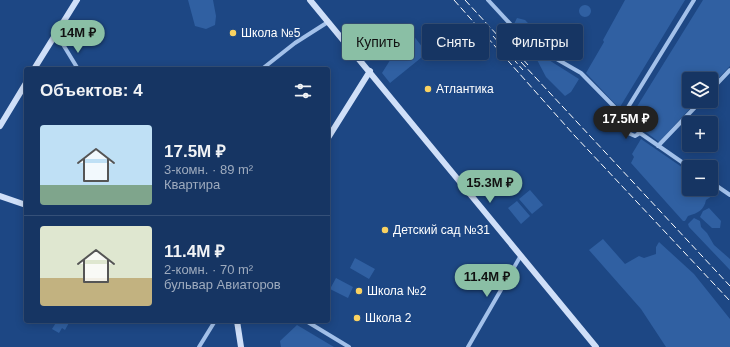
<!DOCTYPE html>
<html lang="ru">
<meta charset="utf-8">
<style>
:root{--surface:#163563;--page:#1f3d69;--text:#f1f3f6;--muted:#9eabbe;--line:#355078;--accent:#8abfa5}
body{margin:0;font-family:Helvetica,sans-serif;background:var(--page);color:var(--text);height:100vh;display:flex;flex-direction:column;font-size:15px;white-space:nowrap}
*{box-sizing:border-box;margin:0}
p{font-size:13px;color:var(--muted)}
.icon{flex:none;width:22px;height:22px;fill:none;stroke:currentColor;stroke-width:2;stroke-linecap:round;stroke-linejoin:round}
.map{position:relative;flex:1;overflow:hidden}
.details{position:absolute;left:24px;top:67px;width:306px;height:256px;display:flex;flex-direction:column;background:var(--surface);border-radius:4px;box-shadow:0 2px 10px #0003,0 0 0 1px var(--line)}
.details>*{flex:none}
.guide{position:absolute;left:342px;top:24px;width:328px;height:36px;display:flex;gap:8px}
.tools{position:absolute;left:682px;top:72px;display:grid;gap:8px}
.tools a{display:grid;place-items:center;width:36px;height:36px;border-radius:4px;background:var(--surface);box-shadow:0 2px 10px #0003,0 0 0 1px var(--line);font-size:20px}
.price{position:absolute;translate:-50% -34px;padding:0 9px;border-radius:14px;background:var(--accent);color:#111;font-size:13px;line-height:26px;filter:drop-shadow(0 1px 2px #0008)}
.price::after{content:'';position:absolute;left:50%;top:24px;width:12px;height:9px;margin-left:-6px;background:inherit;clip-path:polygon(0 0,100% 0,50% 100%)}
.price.selected{background:#222;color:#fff}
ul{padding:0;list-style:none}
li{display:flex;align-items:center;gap:12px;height:100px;padding:0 16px}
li+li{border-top:1px solid var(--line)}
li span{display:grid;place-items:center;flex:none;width:112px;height:80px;border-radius:4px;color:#555}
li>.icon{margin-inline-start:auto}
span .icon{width:48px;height:48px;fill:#fffc;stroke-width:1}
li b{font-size:17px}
h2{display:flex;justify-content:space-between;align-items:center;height:48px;padding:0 16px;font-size:17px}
.tag{padding:0 14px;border-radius:4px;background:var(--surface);box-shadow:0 2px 10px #0003,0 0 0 1px var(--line);font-size:14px;line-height:36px}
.tag.selected{background:var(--accent);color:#111}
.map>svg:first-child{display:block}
.green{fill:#3060a2}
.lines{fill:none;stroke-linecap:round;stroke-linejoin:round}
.street{stroke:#a3c1ea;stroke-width:4}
.secondary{stroke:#cfdff8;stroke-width:6}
.rail{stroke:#fff;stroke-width:1;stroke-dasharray:7 3;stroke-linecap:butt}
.poi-dot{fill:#fad261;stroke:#1d4784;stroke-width:1.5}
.labels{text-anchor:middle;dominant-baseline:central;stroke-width:3.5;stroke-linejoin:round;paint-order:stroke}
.poi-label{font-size:12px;fill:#fff;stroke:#1d4784;text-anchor:start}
</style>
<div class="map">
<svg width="730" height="347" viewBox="0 0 730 347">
<rect width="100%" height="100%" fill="#1d4784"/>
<!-- green -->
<path class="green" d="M 188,0 L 213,0 L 216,16 L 215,25 L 206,29 L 195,26 Z
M 625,0 L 685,0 L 620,107 L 617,106 L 586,73 L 604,42 L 603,40 Z
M 703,0 L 730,0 L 730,66 L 711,86 L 711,79 L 689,79 L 689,101 L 697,101 L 659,142 L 643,130 L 647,126 L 638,118 L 635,121 L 633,113 Z
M579 11a6 6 0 1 1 12 0a6 6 0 1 1-12 0Z
M 517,18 L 525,20 L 528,23 L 526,33 L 524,35 L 514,24 Z
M 409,30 L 427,53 L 390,83 L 382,73 Z
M 556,30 L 580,41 L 575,50 L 552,38 Z
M 518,37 L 525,45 L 579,79 L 571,92 L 565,96 L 546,77 L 535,56 L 515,40 Z
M 641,139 L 689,172 L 689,189 L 711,189 L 711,187 L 718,192 L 706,200 C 704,210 698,213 688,216 L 685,221 L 683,221 L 631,163 L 634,157 L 632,154 Z
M 530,190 L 543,205 L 532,214 L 519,199 Z
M 517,201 L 530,216 L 521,224 L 508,208 Z
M 709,208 L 721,221 L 720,228 L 712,228 L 700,217 L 703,211 Z
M 694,218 L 700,221 L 701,227 L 707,233 L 714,245 L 730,259 L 730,270 L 689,227 L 688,224 Z
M 603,239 L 625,264 L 639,256 L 644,258 L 656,254 L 656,247 L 659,242 L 694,274 L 730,319 L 730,347 L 666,347 L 641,309 L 589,250 Z
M 355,258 L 375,269 L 369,279 L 350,268 Z
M 336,278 L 353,287 L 348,298 L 330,289 Z
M 57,321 L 70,321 L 65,330 L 62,328 L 59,333 L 52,329 Z
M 297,325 L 334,347 L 281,347 L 280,341 Z"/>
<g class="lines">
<!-- street -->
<path class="street" d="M 488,0 L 527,42 L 581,73 L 640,133 L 689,167
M 56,33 L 78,69
M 262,69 L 295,43 L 328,22
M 711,90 L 730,70
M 613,108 L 608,113 L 628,133 L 635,136 L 640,133
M 617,122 L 622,117 L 694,0
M 658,146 L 701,101
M 711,182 L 730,195
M 306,321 L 349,347
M 199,347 L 215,321
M 468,347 L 520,257"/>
<!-- secondary -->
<path class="secondary" d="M 310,0 L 596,347
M 34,69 L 77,0
M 0,126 L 26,83
M 328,138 L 370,71
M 0,196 L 26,205
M 237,321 L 241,347"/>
<!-- rail -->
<path class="rail" d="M 454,0 L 574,135 L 730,301
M 465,0 L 500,38
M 498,31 L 528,65
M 493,36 L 523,70
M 521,62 L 730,286"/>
</g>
<!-- markers -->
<g class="poi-dot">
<circle cx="233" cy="33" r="4"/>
<circle cx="428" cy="89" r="4"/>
<circle cx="385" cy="230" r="4"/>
<circle cx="359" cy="291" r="4"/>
<circle cx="357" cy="318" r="4"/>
</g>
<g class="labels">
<!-- poi labels -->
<g class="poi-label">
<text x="241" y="33">Школа №5</text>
<text x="436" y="89">Атлантика</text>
<text x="393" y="230">Детский сад №31</text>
<text x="367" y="291">Школа №2</text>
<text x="365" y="318">Школа 2</text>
</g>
</g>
</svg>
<div class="tools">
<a><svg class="icon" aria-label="layers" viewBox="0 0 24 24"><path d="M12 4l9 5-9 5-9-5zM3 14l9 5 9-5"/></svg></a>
<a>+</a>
<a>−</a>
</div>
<b class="price" style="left:78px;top:54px">14M ₽</b>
<b class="price selected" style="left:626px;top:140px">17.5M ₽</b>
<b class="price" style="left:490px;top:204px">15.3M ₽</b>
<b class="price" style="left:487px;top:298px">11.4M ₽</b>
<div class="guide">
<a class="tag selected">Купить</a>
<a class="tag">Снять</a>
<a class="tag">Фильтры</a>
</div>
<section class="details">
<h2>Объектов: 4<svg class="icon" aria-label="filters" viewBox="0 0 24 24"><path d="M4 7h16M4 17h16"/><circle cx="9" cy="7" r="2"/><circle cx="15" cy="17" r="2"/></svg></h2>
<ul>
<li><span style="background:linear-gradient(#bfe0f5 75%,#7fa58c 0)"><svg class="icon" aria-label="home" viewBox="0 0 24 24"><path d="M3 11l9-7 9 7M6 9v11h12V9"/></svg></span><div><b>17.5M ₽</b><p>3-комн. · 89 m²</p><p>Квартира</p></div></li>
<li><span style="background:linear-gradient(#dfe7d0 65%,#c2b280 0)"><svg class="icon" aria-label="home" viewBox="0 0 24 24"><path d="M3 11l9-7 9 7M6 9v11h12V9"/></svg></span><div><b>11.4M ₽</b><p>2-комн. · 70 m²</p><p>бульвар Авиаторов</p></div></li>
</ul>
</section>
</div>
